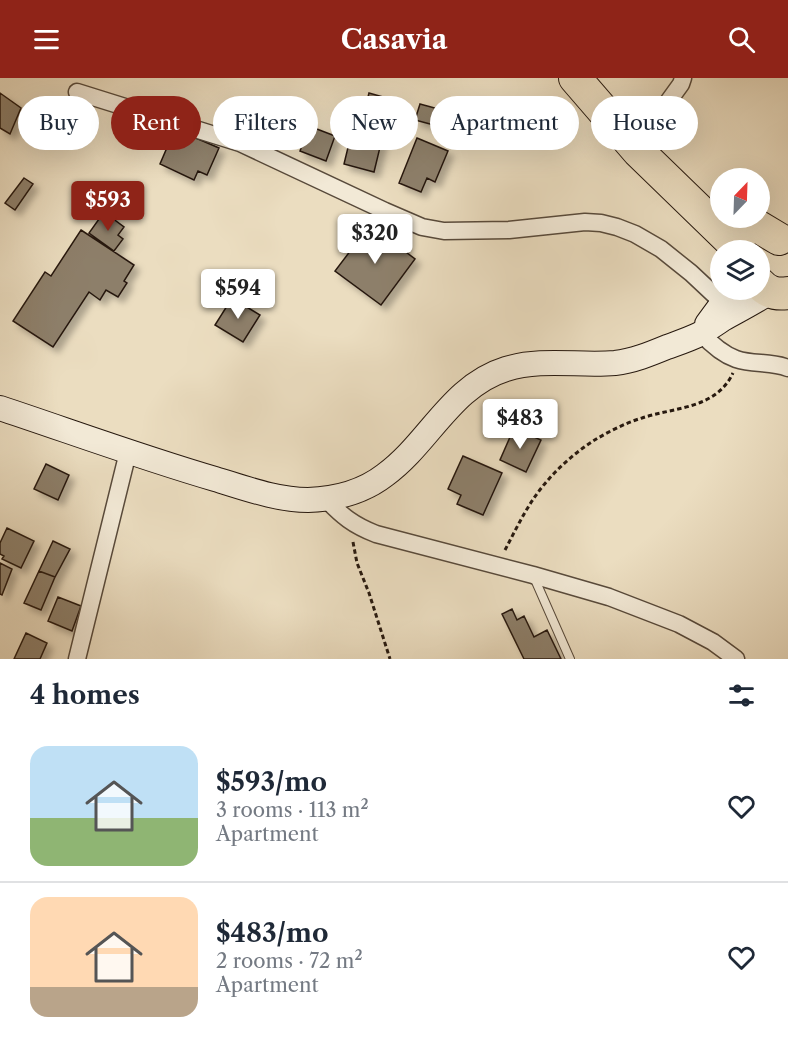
<!DOCTYPE html>
<meta charset="utf-8">
<style>
:root{--surface:#fff;--page:#f2f2f3;--text:#1f2937;--muted:#747a83;--line:#e0e1e3;--accent:#8f2418}
body{margin:0;font-family:"Libre Caslon Text",serif;background:var(--page);color:var(--text);height:100vh;display:flex;flex-direction:column;font-size:22px;white-space:nowrap}
*{box-sizing:border-box;margin:0}
p{font-size:20px;color:var(--muted)}
.icon{flex:none;width:33px;height:33px;fill:none;stroke:currentColor;stroke-width:2;stroke-linecap:round;stroke-linejoin:round}
.map{position:relative;height:581px;overflow:hidden}
.drawer{display:flex;flex-direction:column;background:var(--surface);flex:1}
.drawer>*{flex:none}
.hud{position:absolute;left:18px;top:18px;width:753px;height:54px;display:flex;gap:12px}
.needle{width:39px;rotate:23deg}
.controls{position:absolute;left:710px;top:90px;display:grid;gap:12px}
.controls a{display:grid;place-items:center;width:60px;height:60px;border-radius:50%;background:var(--surface);box-shadow:0 6px 24px #0002;font-size:30px}
.price{position:absolute;translate:-50% -51px;padding:0 14px;border-radius:6px;background:#fff;color:#222;font-size:20px;line-height:39px;filter:drop-shadow(0 2px 3px #0008)}
.price::after{content:'';position:absolute;left:50%;top:36px;width:18px;height:14px;margin-left:-9px;background:inherit;clip-path:polygon(0 0,100% 0,50% 100%)}
.price.current{background:var(--accent);color:#fff}
ul{padding:0;list-style:none}
li{display:flex;align-items:center;gap:18px;height:150px;padding:0 30px}
li+li{border-top:2px solid var(--line)}
li span{display:grid;place-items:center;flex:none;width:168px;height:120px;border-radius:18px;color:#555}
li>.icon{margin-inline-start:auto}
span .icon{width:72px;height:72px;fill:#fffc;stroke-width:1}
li b{font-size:26px}
h2{display:flex;justify-content:space-between;align-items:center;height:72px;padding:0 30px;font-size:26px}
.chip{padding:0 21px;border-radius:27px;background:var(--surface);box-shadow:0 6px 24px #0002;font-size:21px;line-height:54px}
.chip.current{background:var(--accent);color:#fff}
header{display:flex;justify-content:space-between;align-items:center;height:78px;padding:0 30px;background:var(--accent);color:#fff;font-size:27px;font-weight:700}
.map>svg:first-child{display:block}
.building{fill:#8d7f6b;stroke:#27190f;stroke-width:1.5;filter:url(#shadow)}
.lines{fill:none;stroke-linecap:round;stroke-linejoin:round}
.lane-casing{stroke:#584a3b;stroke-width:10}
.street-casing{stroke:#584a3b;stroke-width:19}
.secondary-casing{stroke:#27190f;stroke-width:26}
.highway-casing{stroke:#27190f;stroke-width:34}
.path{stroke:#27190f;stroke-width:3;stroke-dasharray:4.5 3;stroke-linecap:butt}
.lane{stroke:#f2e9d6;stroke-width:8}
.street{stroke:#f2e9d6;stroke-width:16}
.secondary{stroke:#f2e9d6;stroke-width:24}
.highway{stroke:#ebddc0;stroke-width:32}
</style>
<header><svg class="icon" aria-label="menu" viewBox="0 0 24 24"><path d="M4 6h16M4 12h16M4 18h16"/></svg>Casavia<svg class="icon" aria-label="search" viewBox="0 0 24 24"><circle cx="10" cy="10" r="6"/><path d="M15 15l6 6"/></svg></header>
<div class="map">
<svg width="788" height="581" viewBox="0 0 788 581">
<defs>
<filter id="shadow"><feDropShadow dx="5.5" dy="5.5" stdDeviation="3" flood-color="#0004"/></filter>
</defs>
<rect width="100%" height="100%" fill="#ebddc0"/>
<filter id="stains"><feTurbulence type="fractalNoise" baseFrequency=".00333" numOctaves="4"/><feColorMatrix values="0 0 0 0 .2 0 0 0 0 .09 0 0 0 0 .02 0 0 0 .5 -.17"/></filter>
<radialGradient id="worn" r=".72"><stop offset=".6" stop-color="#630" stop-opacity="0"/><stop offset="1" stop-color="#630" stop-opacity=".3"/></radialGradient>
<!-- building -->
<path class="building" d="M 0,15 L 21,30 L 10,56 L 0,50 Z
M 369,15 L 397,23 L 393,35 L 366,27 Z
M 420,26 L 453,35 L 449,51 L 415,42 Z
M 309,48 L 335,58 L 326,83 L 300,73 Z
M 175,51 L 219,70 L 207,97 L 198,93 L 194,102 L 160,86 Z
M 352,53 L 382,61 L 374,94 L 344,86 Z
M 417,60 L 448,73 L 435,104 L 427,100 L 421,114 L 399,105 Z
M 24,100 L 33,106 L 15,132 L 5,125 Z
M 104,134 L 124,149 L 118,157 L 123,161 L 114,173 L 89,155 Z
M 370,147 L 415,181 L 381,227 L 335,193 Z
M 81,152 L 134,187 L 124,203 L 127,205 L 118,219 L 106,212 L 100,222 L 89,214 L 53,269 L 13,243 L 45,194 L 51,198 Z
M 232,220 L 260,237 L 243,264 L 215,247 Z
M 514,350 L 541,362 L 526,394 L 500,382 Z
M 463,378 L 502,395 L 483,437 L 457,426 L 461,417 L 448,411 Z
M 46,386 L 69,397 L 58,422 L 34,411 Z
M 7,450 L 34,463 L 21,490 L 2,481 L 4,478 L 0,476 L 0,465 Z
M 53,463 L 70,471 L 55,499 L 39,493 Z
M 0,485 L 12,491 L 2,517 L 0,516 Z
M 39,493 L 55,499 L 41,532 L 24,525 Z
M 58,519 L 81,528 L 72,553 L 48,543 Z
M 512,531 L 517,542 L 524,538 L 534,559 L 547,552 L 561,581 L 524,581 L 502,536 Z
M 26,555 L 47,565 L 40,581 L 14,581 Z"/>
<g class="lines">
<!-- lane casing -->
<g class="lane-casing">
<path id="lane" d="M 533,497 L 570,581"/>
</g>
<!-- street casing -->
<g class="street-casing">
<path id="street" d="M 77,14 L 240,65 L 385,133 L 422,149 L 444,153 L 509,152 L 585,144 L 601,145 L 617,149 L 635,156 L 661,171 L 691,195 L 723,225
M 647,53 L 681,6 L 683,0
M 701,255 C 711,266 722,276 736,281 C 753,287 771,283 788,290
M 326,421 C 342,438 353,447 376,456 L 533,497 L 609,519 L 679,546 L 713,564 L 736,581
M 77,581 L 128,374"/>
</g>
<!-- secondary casing -->
<g class="secondary-casing">
<path id="secondary" d="M 707,246 L 732,212
M 0,330 C 72,354 143,380 215,401 C 245,410 277,422 308,422 C 336,421 363,414 385,397 C 429,365 451,308 506,291 C 541,280 579,288 615,285 C 633,283 650,276 667,269 C 678,265 690,261 700,256 C 708,251 716,246 723,241 C 739,232 755,224 770,214"/>
</g>
<!-- highway casing -->
<g class="highway-casing">
<path id="highway" d="M 575,0 L 638,73 L 740,172
M 744,140 L 779,161
M 759,205 C 767,214 776,217 788,215"/>
</g>
<!-- path -->
<path class="path" d="M 353,464 L 357,485 L 369,515 L 390,581
M 505,472 C 514,455 523,436 534,420 C 549,398 570,378 593,363 C 608,354 625,345 642,340 C 675,329 716,331 733,295"/>
<!-- lane -->
<use href="#lane" class="lane"/>
<!-- street -->
<use href="#street" class="street"/>
<!-- secondary -->
<use href="#secondary" class="secondary"/>
<!-- highway -->
<use href="#highway" class="highway"/>
</g>
<rect width="100%" height="100%" filter="url(#stains)"/>
<rect width="100%" height="100%" fill="url(#worn)"/>
</svg>
<div class="controls">
<a><svg class="needle" viewBox="-14 -14 28 28"><path d="M0-13l5 13h-10z" fill="#e53935"/><path d="M0 13l5-13h-10z" fill="#747a83"/></svg></a>
<a><svg class="icon" aria-label="layers" viewBox="0 0 24 24"><path d="M12 4l9 5-9 5-9-5zM3 14l9 5 9-5"/></svg></a>
</div>
<b class="price current" style="left:108px;top:154px">$593</b>
<b class="price" style="left:375px;top:187px">$320</b>
<b class="price" style="left:238px;top:242px">$594</b>
<b class="price" style="left:520px;top:372px">$483</b>
<div class="hud">
<a class="chip">Buy</a>
<a class="chip current">Rent</a>
<a class="chip">Filters</a>
<a class="chip">New</a>
<a class="chip">Apartment</a>
<a class="chip">House</a>
</div>
</div>
<section class="drawer">
<h2>4 homes<svg class="icon" aria-label="filters" viewBox="0 0 24 24"><path d="M4 7h16M4 17h16"/><circle cx="9" cy="7" r="2"/><circle cx="15" cy="17" r="2"/></svg></h2>
<ul>
<li><span style="background:linear-gradient(#bfe0f5 60%,#8fb573 0)"><svg class="icon" aria-label="home" viewBox="0 0 24 24"><path d="M3 11l9-7 9 7M6 9v11h12V9"/></svg></span><div><b>$593/mo</b><p>3 rooms · 113 m²</p><p>Apartment</p></div><svg class="icon" aria-label="heart" viewBox="0 0 24 24"><path d="M12 20l-8-8c-3-5 5-10 8-4 3-6 11-1 8 4z"/></svg></li>
<li><span style="background:linear-gradient(#ffd9b3 75%,#b9a48a 0)"><svg class="icon" aria-label="home" viewBox="0 0 24 24"><path d="M3 11l9-7 9 7M6 9v11h12V9"/></svg></span><div><b>$483/mo</b><p>2 rooms · 72 m²</p><p>Apartment</p></div><svg class="icon" aria-label="heart" viewBox="0 0 24 24"><path d="M12 20l-8-8c-3-5 5-10 8-4 3-6 11-1 8 4z"/></svg></li>
</ul>
</section>
